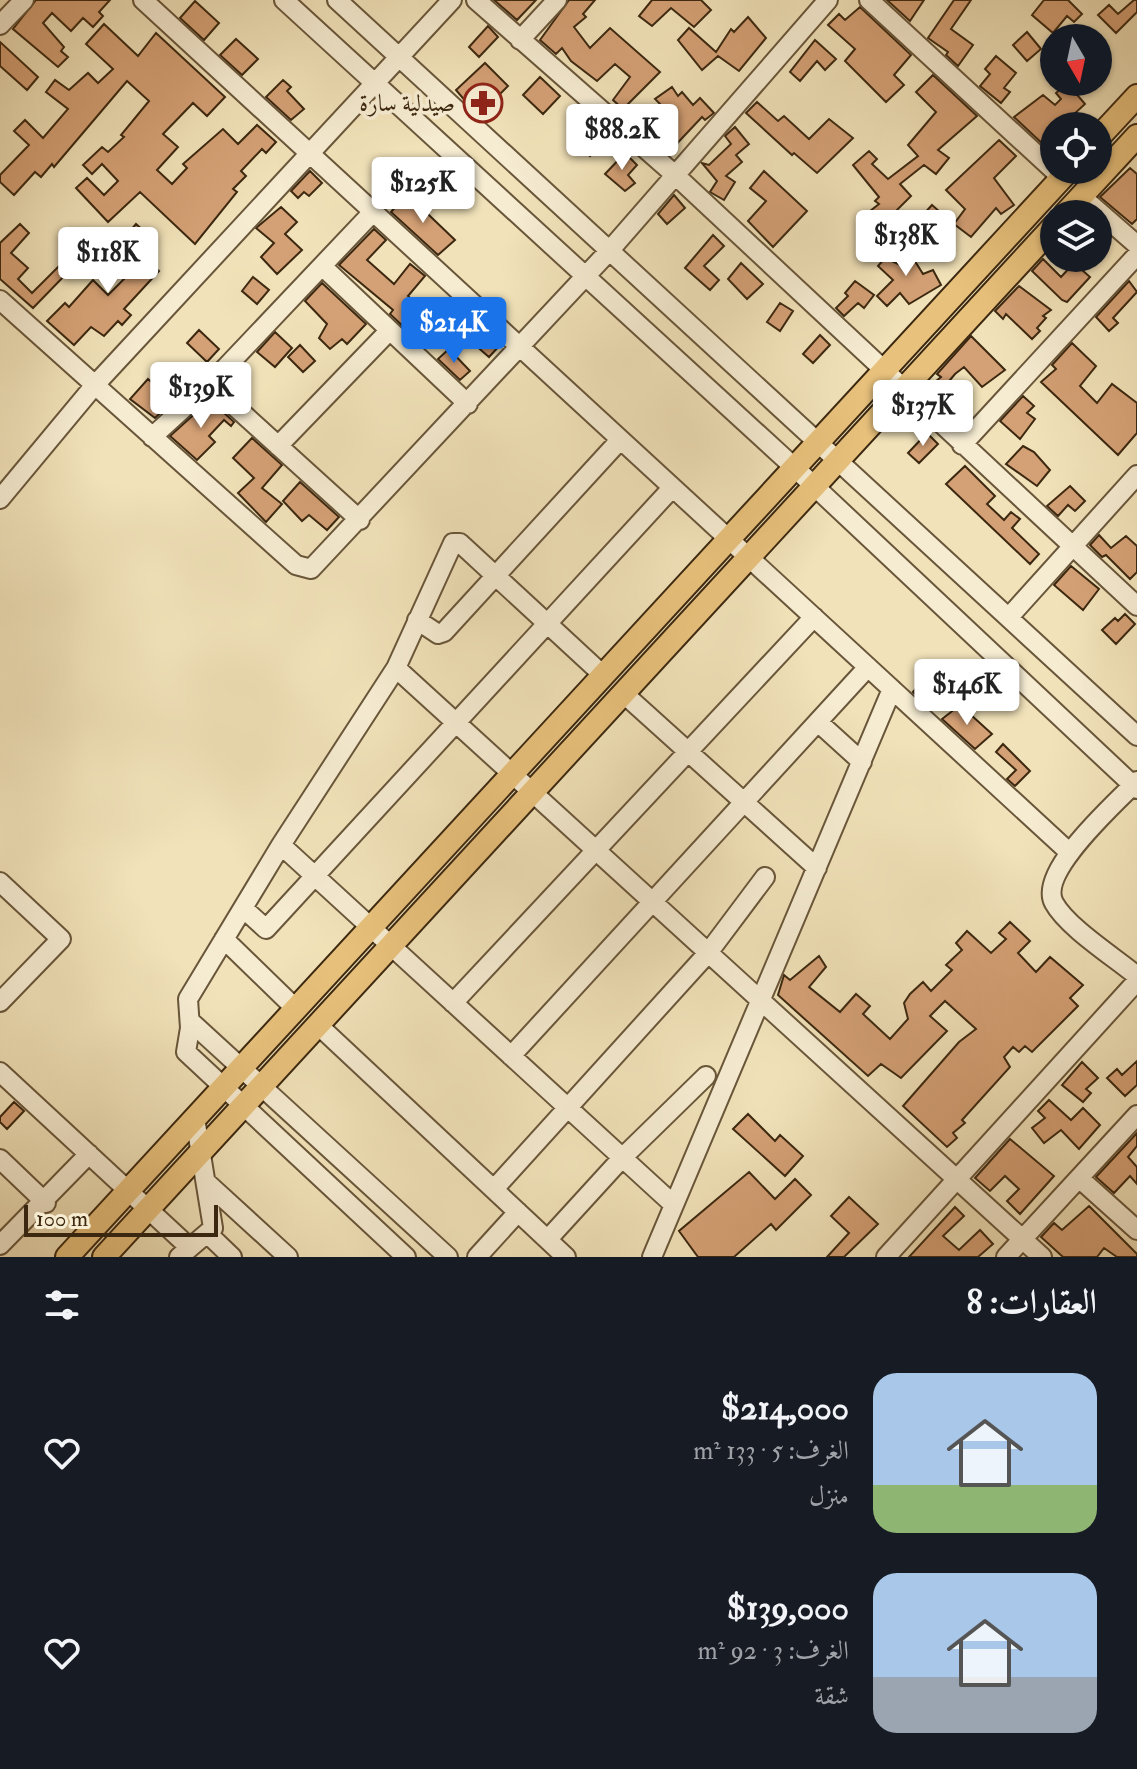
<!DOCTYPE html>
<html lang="ar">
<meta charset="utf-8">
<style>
:root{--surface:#171b24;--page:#20242c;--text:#f1f3f6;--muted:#9ea1a6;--accent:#1a73e8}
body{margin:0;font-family:"IM FELL Double Pica",Amiri,serif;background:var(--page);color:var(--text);direction:rtl;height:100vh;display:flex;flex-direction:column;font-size:30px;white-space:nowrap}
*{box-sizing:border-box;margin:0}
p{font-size:26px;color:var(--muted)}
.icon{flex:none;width:44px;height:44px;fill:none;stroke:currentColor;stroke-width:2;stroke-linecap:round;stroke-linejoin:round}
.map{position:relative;height:1257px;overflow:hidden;direction:ltr}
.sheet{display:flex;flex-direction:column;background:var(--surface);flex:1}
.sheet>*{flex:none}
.needle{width:52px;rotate:171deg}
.controls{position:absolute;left:1040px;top:24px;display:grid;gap:16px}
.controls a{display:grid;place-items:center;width:72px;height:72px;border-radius:50%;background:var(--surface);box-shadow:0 2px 6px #0004;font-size:40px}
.scale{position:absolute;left:24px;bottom:20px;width:194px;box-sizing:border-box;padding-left:8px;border:4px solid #3c2810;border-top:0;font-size:22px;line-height:28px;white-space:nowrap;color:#3c2810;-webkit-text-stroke:6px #f6ecd2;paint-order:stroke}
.price{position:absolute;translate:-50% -68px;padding:0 18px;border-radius:8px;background:#fff;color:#222;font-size:26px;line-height:52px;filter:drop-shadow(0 2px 4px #0008)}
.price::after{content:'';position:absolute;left:50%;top:48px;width:24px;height:18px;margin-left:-12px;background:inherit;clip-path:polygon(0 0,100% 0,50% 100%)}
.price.active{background:var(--accent);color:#fff}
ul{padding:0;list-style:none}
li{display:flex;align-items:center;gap:24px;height:200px;padding:0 40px}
li span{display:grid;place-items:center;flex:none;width:224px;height:160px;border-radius:24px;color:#555}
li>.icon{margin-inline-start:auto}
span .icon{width:96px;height:96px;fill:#fffc;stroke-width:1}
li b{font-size:34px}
h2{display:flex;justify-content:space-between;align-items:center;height:96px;padding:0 40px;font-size:34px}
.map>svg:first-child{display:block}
.building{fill:#d4a075;stroke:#3c2810;stroke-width:2}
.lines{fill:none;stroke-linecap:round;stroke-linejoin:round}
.minor-casing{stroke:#69563a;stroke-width:22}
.major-casing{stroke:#3c2810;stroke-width:26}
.minor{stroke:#f6ecd2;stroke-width:18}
.major{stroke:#e8c17c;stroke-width:22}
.labels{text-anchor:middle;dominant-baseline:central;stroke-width:7;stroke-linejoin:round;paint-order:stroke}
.poi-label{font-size:24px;fill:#3c2810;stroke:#f6ecd2;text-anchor:end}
</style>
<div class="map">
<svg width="1137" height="1257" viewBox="0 0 1137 1257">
<rect width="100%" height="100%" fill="#f1e2b9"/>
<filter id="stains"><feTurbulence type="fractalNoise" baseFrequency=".0025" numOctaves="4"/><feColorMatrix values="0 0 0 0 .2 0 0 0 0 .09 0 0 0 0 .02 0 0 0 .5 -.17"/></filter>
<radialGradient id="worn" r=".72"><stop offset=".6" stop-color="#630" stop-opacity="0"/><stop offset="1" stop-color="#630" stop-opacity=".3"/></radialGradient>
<!-- building -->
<path class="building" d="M 36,0 L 110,0 L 99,12 L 103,16 L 93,27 L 83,18 L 71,31 L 52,13 L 43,23 L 64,47 L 61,51 L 68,57 L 58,67 L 13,29 Z
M 494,0 L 536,0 L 517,20 Z
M 569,0 L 595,0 L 583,14 L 586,17 L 574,27 L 590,48 L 610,28 L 660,72 L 623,109 L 613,100 L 630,77 L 615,64 L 597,81 L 571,61 L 562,48 L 556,54 L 540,40 Z
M 652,0 L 701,0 L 711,10 L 694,27 L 671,8 L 652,26 L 639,16 Z
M 887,0 L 924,0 L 910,21 Z
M 954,0 L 971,0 L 951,29 L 973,45 L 958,66 L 946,55 L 948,52 L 928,38 Z
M 1044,0 L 1068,0 L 1082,14 L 1074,22 L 1067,16 L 1053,33 L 1032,15 Z
M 1134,0 L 1137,0 L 1137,12 L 1116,33 L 1098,15 L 1109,5 L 1118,14 Z
M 195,1 L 219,23 L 204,40 L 180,18 Z
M 860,7 L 911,55 L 894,75 L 904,85 L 886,102 L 845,61 L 855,49 L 828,25 L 839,14 L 845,20 Z
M 748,17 L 766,38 L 739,71 L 718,56 L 702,70 L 678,40 L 689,28 L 716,52 L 731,29 L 734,32 Z
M 104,24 L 138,56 L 156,33 L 225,97 L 207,116 L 193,103 L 163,134 L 178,147 L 157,170 L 172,184 L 187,168 L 183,164 L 223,129 L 238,144 L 257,125 L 276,142 L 266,153 L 262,149 L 241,171 L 246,176 L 233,189 L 237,192 L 195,244 L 140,192 L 108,222 L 76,188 L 87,178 L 104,195 L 118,181 L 102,164 L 92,174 L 83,165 L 102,147 L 108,152 L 124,137 L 121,135 L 149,101 L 127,81 L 54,167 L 52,164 L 41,177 L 35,172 L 14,195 L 0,182 L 0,175 L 29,145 L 14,131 L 25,120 L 43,138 L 68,109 L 46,92 L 55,80 L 69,90 L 88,73 L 98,83 L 113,69 L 86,44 Z
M 488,26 L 498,37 L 479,57 L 469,47 Z
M 1027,32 L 1041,49 L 1027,61 L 1013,45 Z
M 236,39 L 258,59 L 242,75 L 220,55 Z
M 815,40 L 836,59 L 825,70 L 817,61 L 800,81 L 790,72 Z
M 0,42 L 38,77 L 27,90 L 0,66 Z
M 996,56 L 1016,73 L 1004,88 L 1010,92 L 1001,103 L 980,86 L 990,74 L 985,69 Z
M 485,63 L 508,86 L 492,102 L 482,92 L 467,103 L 456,90 Z
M 933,75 L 977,116 L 938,150 L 949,158 L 936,174 L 924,165 L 900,184 L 911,196 L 876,231 L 865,215 L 879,204 L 875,201 L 879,197 L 853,165 L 869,151 L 877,159 L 872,164 L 888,179 L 918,156 L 908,145 L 936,112 L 916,92 Z
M 540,77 L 560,96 L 543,114 L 523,95 Z
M 283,80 L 291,87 L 287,91 L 304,109 L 291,120 L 266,97 Z
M 1067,83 L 1085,104 L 1072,116 L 1077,121 L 1072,126 L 1054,126 L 1054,138 L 1046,147 L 1014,117 L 1043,95 L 1055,105 L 1061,99 L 1056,93 Z
M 672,87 L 678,96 L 682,92 L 693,105 L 700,98 L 714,113 L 705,120 L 702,117 L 668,153 L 652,139 L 672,116 L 655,99 Z
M 757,102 L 778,121 L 784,116 L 809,139 L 829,119 L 853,138 L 817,173 L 794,153 L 792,155 L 746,113 Z
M 586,119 L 607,140 L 590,156 L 570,134 Z
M 735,127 L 749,144 L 736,155 L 742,162 L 726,176 L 735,182 L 724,200 L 710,192 L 717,181 L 702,163 L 709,165 L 731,144 L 725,136 Z
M 999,140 L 1016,156 L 994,178 L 1014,205 L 1001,214 L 996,208 L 971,237 L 954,224 L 965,209 L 946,190 Z
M 625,153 L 637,165 L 628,175 L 635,183 L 625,191 L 605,174 Z
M 1130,168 L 1137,174 L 1137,219 L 1132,224 L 1100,197 Z
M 310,171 L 322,183 L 309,196 L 304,192 L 298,198 L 291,191 Z
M 764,171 L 807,211 L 773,247 L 748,221 L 766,201 L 750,188 Z
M 407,194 L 455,240 L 438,255 L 391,212 Z
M 674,195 L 685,208 L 667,224 L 658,214 Z
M 932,205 L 948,219 L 936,231 L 921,217 Z
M 281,207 L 297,222 L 285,234 L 302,250 L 277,274 L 261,257 L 274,243 L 256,228 Z
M 20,224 L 29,233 L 11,253 L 28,268 L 18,279 L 32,293 L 62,263 L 70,270 L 33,308 L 0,279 L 0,243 Z
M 136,224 L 154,240 L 141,254 L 159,271 L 124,309 L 131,315 L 122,325 L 118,321 L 104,336 L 91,327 L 74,345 L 47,321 L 65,303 L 69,307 L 93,280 L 108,295 L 134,269 L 117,253 L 128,243 L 125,237 Z
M 374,229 L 386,240 L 367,260 L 394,284 L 410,264 L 425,276 L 408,296 L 419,306 L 415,311 L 421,317 L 408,331 L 390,314 L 393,310 L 339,265 Z
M 713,235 L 724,246 L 704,266 L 719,280 L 710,290 L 685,268 Z
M 903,242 L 923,274 L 933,270 L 941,285 L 909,304 L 900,293 L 887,306 L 877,296 L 893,280 L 878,266 L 885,258 L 905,267 L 891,250 Z
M 1043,259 L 1061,277 L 1074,263 L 1090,277 L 1067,302 L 1062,300 L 1032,271 Z
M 741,263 L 763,284 L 747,299 L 728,279 Z
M 253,277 L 269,290 L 257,304 L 242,291 Z
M 855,281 L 874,295 L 864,308 L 858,303 L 844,316 L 836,308 L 848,296 L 845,293 Z
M 1129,281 L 1137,292 L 1113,318 L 1118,323 L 1109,331 L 1096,317 Z
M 322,283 L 366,324 L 347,344 L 342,339 L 330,349 L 319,338 L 327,324 L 305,301 Z
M 1019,286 L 1051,310 L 1043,316 L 1046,318 L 1037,328 L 1040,331 L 1032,339 L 1006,314 L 1003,319 L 995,311 Z
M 780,303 L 793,311 L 780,331 L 767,322 Z
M 478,326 L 500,345 L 489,357 L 467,338 Z
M 199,330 L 219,349 L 207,362 L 187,343 Z
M 275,332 L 292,348 L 275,367 L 257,352 Z
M 820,335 L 830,345 L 813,363 L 803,354 Z
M 971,336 L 1005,370 L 982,387 L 964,367 L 955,374 L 945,386 L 964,402 L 952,417 L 924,391 L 941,377 L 937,374 Z
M 1072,343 L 1096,366 L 1080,386 L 1097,403 L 1112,384 L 1137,403 L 1137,433 L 1118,455 L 1041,382 L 1056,369 L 1052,365 Z
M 300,345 L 315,361 L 303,372 L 288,357 Z
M 449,349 L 470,371 L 460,380 L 438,359 Z
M 148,379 L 173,401 L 155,418 L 130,399 Z
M 1023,396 L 1034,406 L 1027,413 L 1035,419 L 1020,439 L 1000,421 Z
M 210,400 L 234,422 L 231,426 L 224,420 L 209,436 L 215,442 L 197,460 L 170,436 Z
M 927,433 L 938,444 L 919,463 L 908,453 Z
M 252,438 L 282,465 L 262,488 L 282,504 L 266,522 L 238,493 L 254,478 L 233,458 Z
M 1023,446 L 1034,452 L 1050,470 L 1037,486 L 1006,464 Z
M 965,466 L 995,496 L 987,504 L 1004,520 L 1011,512 L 1020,519 L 1012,528 L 1039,554 L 1030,564 L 946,484 Z
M 300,482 L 339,517 L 327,530 L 309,515 L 302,521 L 283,501 Z
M 1070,486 L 1085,501 L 1075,511 L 1068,505 L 1058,516 L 1047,506 Z
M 1099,535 L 1111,548 L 1126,536 L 1137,546 L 1137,572 L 1130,579 L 1106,555 L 1102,557 L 1090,545 Z
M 1071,566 L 1099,589 L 1083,610 L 1054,585 Z
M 1125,614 L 1135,624 L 1116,644 L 1102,630 L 1115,618 L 1118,621 Z
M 929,674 L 944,687 L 928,706 L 913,692 Z
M 960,705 L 992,734 L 975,749 L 942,719 Z
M 1003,744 L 1030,771 L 1015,786 L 1007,779 L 1016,770 L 996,752 Z
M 1010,922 L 1030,941 L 1018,953 L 1036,972 L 1050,957 L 1083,985 L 1070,998 L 1078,1006 L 1032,1052 L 1025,1046 L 1019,1052 L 1013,1047 L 1004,1057 L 1010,1067 L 962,1120 L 965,1123 L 953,1133 L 957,1138 L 947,1147 L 903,1106 L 959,1042 L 976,1029 L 945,1001 L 930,1016 L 947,1031 L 901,1078 L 881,1064 L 868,1076 L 778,995 L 784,975 L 790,980 L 819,956 L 826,967 L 809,987 L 840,1012 L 856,994 L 870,1006 L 863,1014 L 890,1039 L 908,1019 L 904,1003 L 910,994 L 923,982 L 931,991 L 952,970 L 946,965 L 962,950 L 956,943 L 967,931 L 991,953 L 1006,939 L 999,933 Z
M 1137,1061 L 1137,1085 L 1125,1096 L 1107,1078 L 1117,1069 L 1122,1075 Z
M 1082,1062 L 1098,1078 L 1086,1089 L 1091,1093 L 1083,1102 L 1062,1085 Z
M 1049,1100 L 1071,1120 L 1083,1108 L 1100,1125 L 1079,1149 L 1061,1130 L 1044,1143 L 1032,1128 L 1045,1118 L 1038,1111 Z
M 14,1102 L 24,1111 L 7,1129 L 0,1122 L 0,1117 Z
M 748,1114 L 775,1141 L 780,1135 L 803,1156 L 785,1176 L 733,1129 Z
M 1137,1133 L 1137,1146 L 1128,1157 L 1137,1167 L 1137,1184 L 1130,1176 L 1114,1193 L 1096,1177 Z
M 1010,1139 L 1054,1176 L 1020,1214 L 1007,1201 L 1019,1189 L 1005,1176 L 990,1191 L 975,1178 Z
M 749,1172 L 775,1199 L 795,1179 L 811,1195 L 776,1230 L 771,1224 L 734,1257 L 698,1257 L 679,1231 Z
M 849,1197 L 878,1224 L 844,1257 L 827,1257 L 849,1233 L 831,1216 Z
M 1089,1206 L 1137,1254 L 1137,1257 L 1117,1257 L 1104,1248 L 1097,1257 L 1063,1257 L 1041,1237 L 1054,1223 L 1062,1230 Z
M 955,1207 L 964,1216 L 943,1236 L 959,1250 L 980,1230 L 993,1244 L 978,1257 L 909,1257 Z"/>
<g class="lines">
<!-- minor casing -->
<g class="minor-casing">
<path id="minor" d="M 143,0 L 1070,853
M 284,0 L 795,468 L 1137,789
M 337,0 L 1137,736
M 476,0 L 674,174 L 1137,606
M 869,0 L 1062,178
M 0,25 L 24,0
M 520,40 L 557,0
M 1081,196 L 1137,245
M 322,266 L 468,404
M 0,300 L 296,565 L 311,569 L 610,250 L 828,0
M 210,384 L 360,520
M 152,437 L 210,384 L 372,213
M 962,445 L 1137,255
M 278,446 L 389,331
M 0,499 L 94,386 L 452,0
M 1009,617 L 1137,475
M 417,620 L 438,634 L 444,632 L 620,440
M 396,668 L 1042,1257
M 623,693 L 817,868
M 818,722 L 862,762
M 1137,781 C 1116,803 1037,872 1054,903 C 1067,927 1114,957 1137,976
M 281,845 L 674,1205
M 0,882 L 61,939 L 0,1002
M 243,908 L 266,929 L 672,488
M 224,939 L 296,1009
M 453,1003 L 814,617
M 190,1021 L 448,1257
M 318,1025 L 566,1257
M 511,1056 L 868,667
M 0,1072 L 189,1247
M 0,1159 L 46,1203
M 1079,1178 L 1137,1230
M 206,1182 L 288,1257
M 494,1189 L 708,953 L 765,877
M 208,1234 L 232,1257
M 548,1239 L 622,1158 L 706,1076
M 0,1245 L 89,1154
M 179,1257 L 213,1228 L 195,1118
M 406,1257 L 186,1052 L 190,1028 L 188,999 L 281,845 L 396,668 L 453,543 L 460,543 L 603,675
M 477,1257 L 518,1212
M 652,1257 L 892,689
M 886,1257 L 1137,981
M 1006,1257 L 1137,1115"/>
</g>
<!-- major casing -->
<g class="major-casing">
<path id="major" d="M 1098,138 L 1137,96
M 1065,214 L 1137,136
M 67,1257 L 1069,170
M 104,1257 L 1054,226"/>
</g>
<!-- minor -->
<use href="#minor" class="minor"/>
<!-- major -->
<use href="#major" class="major"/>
</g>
<!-- icons -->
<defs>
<g id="pharmacy-ring" transform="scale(2)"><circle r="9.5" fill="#f6ecd2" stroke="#8f2418" stroke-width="1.5"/><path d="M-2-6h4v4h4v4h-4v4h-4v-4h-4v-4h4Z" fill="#8f2418"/></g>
</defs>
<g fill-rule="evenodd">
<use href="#pharmacy-ring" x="483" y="103"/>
</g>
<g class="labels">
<!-- poi labels -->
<g class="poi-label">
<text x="455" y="103">صيدلية سارة</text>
</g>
</g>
<rect width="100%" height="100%" filter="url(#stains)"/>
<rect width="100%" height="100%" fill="url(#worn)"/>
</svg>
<div class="controls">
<a><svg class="needle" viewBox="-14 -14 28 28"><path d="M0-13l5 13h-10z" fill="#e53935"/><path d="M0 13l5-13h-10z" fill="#9ea1a6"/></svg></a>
<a><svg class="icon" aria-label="locate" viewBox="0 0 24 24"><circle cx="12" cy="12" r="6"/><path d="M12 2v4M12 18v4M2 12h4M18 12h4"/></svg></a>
<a><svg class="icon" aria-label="layers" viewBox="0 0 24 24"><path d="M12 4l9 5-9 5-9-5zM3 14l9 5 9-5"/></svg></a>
</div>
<div class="scale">100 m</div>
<b class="price" style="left:622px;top:172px">$88.2K</b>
<b class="price" style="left:423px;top:225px">$125K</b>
<b class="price" style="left:906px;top:278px">$138K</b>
<b class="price" style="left:108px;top:295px">$118K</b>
<b class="price active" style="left:454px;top:365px">$214K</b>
<b class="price" style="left:201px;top:430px">$139K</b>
<b class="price" style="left:923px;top:448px">$137K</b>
<b class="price" style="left:967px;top:727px">$146K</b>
</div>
<section class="sheet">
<h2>العقارات: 8<svg class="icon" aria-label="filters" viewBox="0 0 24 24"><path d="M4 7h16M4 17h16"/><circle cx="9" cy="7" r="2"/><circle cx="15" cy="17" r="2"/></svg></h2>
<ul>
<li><span style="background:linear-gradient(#a9c7e8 70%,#8fb573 0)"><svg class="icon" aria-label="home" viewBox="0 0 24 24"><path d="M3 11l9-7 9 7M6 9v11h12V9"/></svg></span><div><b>$214,000</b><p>الغرف: 5 · 133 m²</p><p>منزل</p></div><svg class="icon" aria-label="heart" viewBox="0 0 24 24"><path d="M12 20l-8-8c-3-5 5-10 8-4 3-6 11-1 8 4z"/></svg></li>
<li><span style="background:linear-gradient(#a9c7e8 65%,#9aa5b1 0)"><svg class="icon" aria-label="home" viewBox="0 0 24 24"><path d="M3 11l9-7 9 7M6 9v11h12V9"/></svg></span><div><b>$139,000</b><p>الغرف: 3 · 92 m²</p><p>شقة</p></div><svg class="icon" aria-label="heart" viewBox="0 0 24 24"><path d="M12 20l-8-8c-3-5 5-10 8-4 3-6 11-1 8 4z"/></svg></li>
</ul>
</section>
